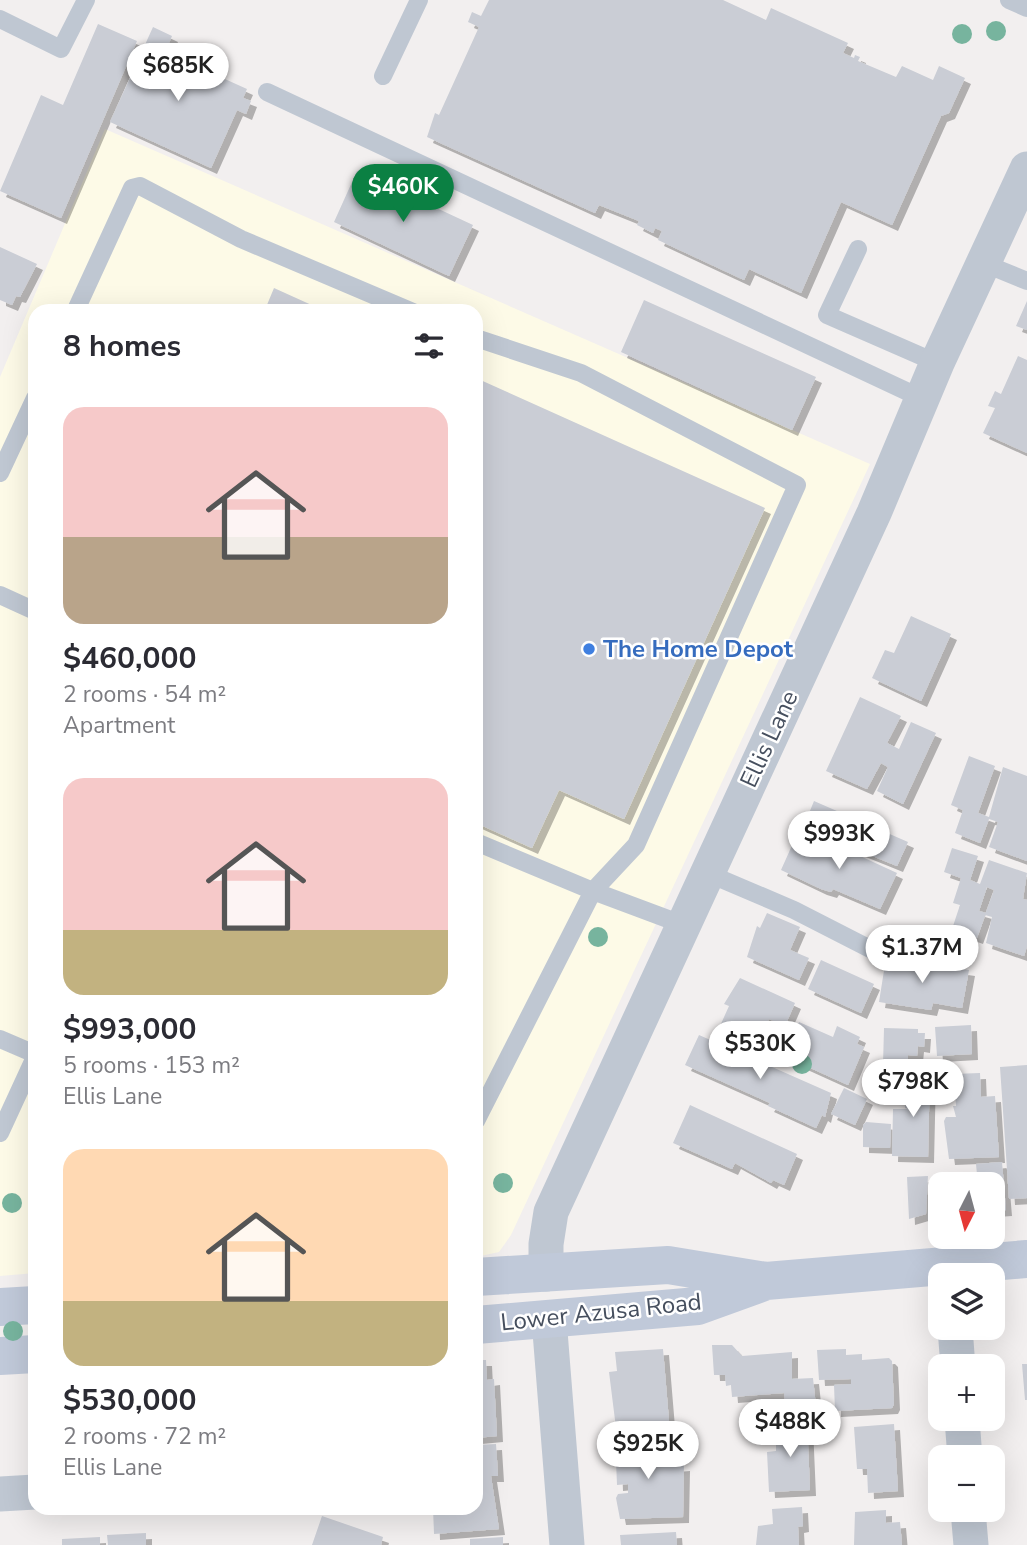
<!DOCTYPE html>
<meta charset="utf-8">
<style>
:root{--surface:#fff;--page:#f2f2f3;--text:#2b2b33;--muted:#7c7c81;--accent:#0b8043}
body{margin:0;font-family:"Nunito Sans",sans-serif;background:var(--page);color:var(--text);height:100vh;display:flex;flex-direction:column;font-size:26px;white-space:nowrap}
*{box-sizing:border-box;margin:0}
p{font-size:23px;color:var(--muted)}
.icon{flex:none;width:38px;height:38px;fill:none;stroke:currentColor;stroke-width:2;stroke-linecap:round;stroke-linejoin:round}
.map{position:relative;flex:1;overflow:hidden}
.details{position:absolute;left:28px;top:304px;width:455px;height:1211px;display:flex;flex-direction:column;background:var(--surface);border-radius:21px;box-shadow:0 7px 28px #0002}
.details>*{flex:none}
.needle{width:46px;rotate:186deg}
.buttons{position:absolute;left:928px;top:1172px;display:grid;gap:14px}
.buttons a{display:grid;place-items:center;width:77px;height:77px;border-radius:14px;background:var(--surface);box-shadow:0 7px 28px #0002;font-size:35px}
.price{position:absolute;translate:-50% -60px;padding:0 16px;border-radius:24px;background:#fff;color:#222;font-size:23px;line-height:46px;filter:drop-shadow(0 2px 4px #0008)}
.price::after{content:'';position:absolute;left:50%;top:42px;width:21px;height:16px;margin-left:-10px;background:inherit;clip-path:polygon(0 0,100% 0,50% 100%)}
.price.selected{background:var(--accent);color:#fff}
ul{padding:0;list-style:none}
li{display:grid;align-content:center;gap:14px;height:371px;padding:0 35px}
li span{display:grid;place-items:center;height:217px;border-radius:21px;color:#555}
li>.icon{margin-inline-start:auto}
span .icon{width:126px;height:126px;fill:#fffc;stroke-width:1}
li b{font-size:30px}
h2{display:flex;justify-content:space-between;align-items:center;height:84px;padding:0 35px;font-size:30px}
.map>svg:first-child{display:block}
.commercial{fill:#fdfae7}
.building{fill:#cacdd5;filter:url(#shadow)}
.lines{fill:none;stroke-linecap:round;stroke-linejoin:round}
.lane{stroke:#bfc7d2;stroke-width:18}
.street{stroke:#bfc7d2;stroke-width:35}
.secondary{stroke:#c0c9d9;stroke-width:38}
.tree{fill:#77b49e}
.shop-dot{fill:#3f7fe0;stroke:#fff;stroke-width:2.5}
.labels{text-anchor:middle;dominant-baseline:central;stroke-width:5;stroke-linejoin:round;paint-order:stroke}
.shop-label{font-size:24px;font-weight:bold;fill:#366cbe;stroke:#fff;text-anchor:start}
.street-label{font-size:24px;fill:#464f5e;stroke:#fff}
</style>
<div class="map">
<svg width="1027" height="1545" viewBox="0 0 1027 1545">
<defs>
<filter id="shadow"><feDropShadow dx="6" dy="6" stdDeviation="0" flood-color="#0004"/></filter>
</defs>
<rect width="100%" height="100%" fill="#f2efef"/>
<!-- commercial -->
<path class="commercial" d="M 105,129 L 870,464 L 511,1235 L 499,1252 L 476,1257 L 476,312 L 35,312 L 35,1273 L 0,1276 L 0,377 Z"/>
<!-- building -->
<path class="building" d="M 489,0 L 723,0 L 766,20 L 771,8 L 848,43 L 843,53 L 854,58 L 855,55 L 860,57 L 858,61 L 896,77 L 902,66 L 933,80 L 939,66 L 965,78 L 949,113 L 941,116 L 892,225 L 841,202 L 801,293 L 749,269 L 744,280 L 658,240 L 662,231 L 655,228 L 653,233 L 637,225 L 639,221 L 599,205 L 595,213 L 427,137 L 435,113 L 439,115 L 479,27 L 468,22 L 472,12 L 481,16 Z
M 98,24 L 137,41 L 61,218 L 0,191 L 41,95 L 63,105 Z
M 153,27 L 172,36 L 165,52 L 247,89 L 243,98 L 251,101 L 246,114 L 237,110 L 211,168 L 110,122 Z
M 357,171 L 473,225 L 449,276 L 334,222 Z
M 0,247 L 37,264 L 20,297 L 16,296 L 12,305 L 0,300 Z
M 274,288 L 327,312 L 264,312 Z
M 644,300 L 816,377 L 792,430 L 621,352 Z
M 1027,301 L 1027,330 L 1016,326 Z
M 1018,356 L 1027,360 L 1027,453 L 983,433 L 995,408 L 988,406 L 995,391 L 1001,394 Z
M 476,378 L 765,508 L 624,819 L 559,790 L 532,848 L 476,823 Z
M 911,616 L 951,634 L 921,701 L 872,678 L 885,650 L 894,653 Z
M 860,697 L 901,716 L 887,743 L 899,749 L 911,722 L 936,733 L 903,804 L 877,791 L 888,767 L 881,763 L 867,789 L 826,771 Z
M 969,756 L 995,766 L 978,813 L 989,817 L 1003,767 L 1027,776 L 1027,861 L 989,847 L 998,822 L 989,819 L 980,843 L 955,833 L 963,810 L 951,805 Z
M 814,801 L 908,842 L 897,866 L 803,828 Z
M 798,832 L 830,850 L 832,848 L 845,854 L 847,850 L 897,873 L 880,909 L 833,889 L 831,892 L 821,889 L 781,870 Z
M 952,848 L 978,856 L 970,880 L 980,884 L 989,860 L 1027,873 L 1023,899 L 1027,900 L 1027,946 L 1024,956 L 986,943 L 992,917 L 985,915 L 994,890 L 987,887 L 979,911 L 986,913 L 977,938 L 952,929 L 960,905 L 953,903 L 961,878 L 944,872 Z
M 767,913 L 800,927 L 790,950 L 809,958 L 799,980 L 747,957 L 757,926 L 760,928 Z
M 886,958 L 969,970 L 962,1008 L 933,1003 L 931,1010 L 879,1002 Z
M 821,960 L 874,984 L 861,1013 L 808,989 Z
M 740,978 L 795,1003 L 785,1026 L 769,1019 L 758,1043 L 720,1026 L 729,1006 L 724,1004 Z
M 799,1022 L 833,1037 L 837,1026 L 860,1037 L 857,1044 L 864,1047 L 848,1085 L 784,1056 Z
M 971,1025 L 972,1054 L 937,1056 L 935,1027 Z
M 884,1028 L 918,1029 L 918,1033 L 925,1033 L 924,1047 L 918,1046 L 917,1056 L 908,1055 L 908,1061 L 904,1061 L 904,1065 L 883,1065 Z
M 699,1035 L 831,1093 L 825,1117 L 822,1115 L 816,1128 L 768,1106 L 770,1103 L 685,1065 Z
M 1027,1065 L 1027,1198 L 1009,1199 L 1000,1067 Z
M 915,1067 L 930,1068 L 928,1157 L 892,1156 L 893,1109 L 908,1109 L 905,1108 L 906,1093 L 909,1088 L 914,1088 Z
M 980,1073 L 981,1097 L 995,1096 L 999,1157 L 949,1159 L 944,1121 L 946,1117 L 956,1117 L 953,1106 L 956,1106 L 954,1074 Z
M 844,1088 L 867,1099 L 855,1125 L 831,1114 Z
M 690,1105 L 797,1154 L 784,1185 L 773,1180 L 771,1183 L 735,1163 L 732,1169 L 673,1143 Z
M 866,1122 L 891,1124 L 890,1148 L 863,1147 L 863,1125 Z
M 1002,1162 L 1006,1210 L 992,1211 L 992,1185 L 978,1185 L 976,1164 Z
M 928,1176 L 926,1214 L 909,1219 L 907,1177 Z
M 712,1345 L 732,1345 L 742,1356 L 792,1352 L 792,1379 L 813,1378 L 816,1407 L 786,1410 L 784,1393 L 732,1397 L 731,1385 L 726,1386 L 725,1375 L 714,1375 Z
M 663,1349 L 669,1421 L 616,1428 L 609,1372 L 617,1371 L 615,1352 Z
M 846,1349 L 846,1355 L 862,1354 L 862,1360 L 889,1358 L 892,1361 L 894,1404 L 892,1408 L 835,1411 L 834,1385 L 851,1384 L 851,1379 L 819,1380 L 817,1350 Z
M 476,1360 L 486,1360 L 487,1380 L 494,1379 L 497,1436 L 476,1438 Z
M 1022,1364 L 1027,1364 L 1027,1400 L 1025,1400 Z
M 807,1421 L 810,1490 L 769,1492 L 767,1452 L 776,1451 L 776,1423 Z
M 894,1424 L 898,1491 L 868,1493 L 867,1469 L 857,1469 L 854,1427 Z
M 649,1435 L 650,1451 L 671,1450 L 672,1466 L 684,1465 L 683,1517 L 620,1519 L 616,1498 L 618,1494 L 628,1493 L 628,1484 L 617,1485 L 615,1437 Z
M 496,1444 L 498,1476 L 491,1476 L 499,1529 L 434,1534 L 433,1508 L 476,1508 L 476,1445 Z
M 802,1507 L 803,1526 L 798,1527 L 799,1545 L 756,1545 L 758,1526 L 773,1524 L 772,1509 Z
M 886,1510 L 886,1523 L 900,1522 L 902,1545 L 854,1545 L 855,1512 Z
M 322,1516 L 383,1537 L 381,1545 L 312,1545 Z
M 676,1532 L 677,1545 L 621,1545 L 620,1535 Z
M 146,1533 L 146,1545 L 108,1545 L 107,1535 Z
M 100,1537 L 100,1545 L 62,1545 L 62,1539 Z
M 503,1537 L 503,1545 L 470,1545 L 470,1539 Z"/>
<g class="lines">
<!-- lane -->
<path class="lane" d="M 1009,0 L 1027,8
M 0,19 L 61,49 L 86,0
M 383,76 L 419,0
M 267,92 L 921,398
M 858,249 L 827,315 L 937,363
M 983,263 L 1027,281
M 75,312 L 132,188 L 140,186 L 241,239 L 413,312
M 476,338 L 581,373 L 797,485 L 636,845 L 593,891 L 476,842
M 0,473 L 35,398
M 0,595 L 35,611
M 707,873 L 794,910 L 880,954
M 0,1039 L 35,1054
M 476,1121 L 593,891 L 684,925
M 0,1133 L 35,1057"/>
<!-- street -->
<path class="street" d="M 546,1274 L 546,1244 L 551,1212 L 874,513 L 937,363 L 1027,169
M 549,1319 L 567,1545
M 955,1328 L 958,1367
M 962,1419 L 965,1458
M 0,1494 L 35,1492
M 968,1510 L 971,1545"/>
<!-- secondary -->
<path class="secondary" d="M 476,1277 L 668,1265 L 766,1281 L 1027,1259
M 0,1307 L 35,1305
M 476,1325 L 698,1306 L 764,1282
M 0,1356 L 35,1354"/>
</g>
<!-- trees -->
<g class="tree">
<circle cx="996" cy="31" r="10"/>
<circle cx="962" cy="34" r="10"/>
<circle cx="598" cy="937" r="10"/>
<circle cx="802" cy="1064" r="10"/>
<circle cx="503" cy="1183" r="10"/>
<circle cx="12" cy="1203" r="10"/>
<circle cx="13" cy="1331" r="10"/>
</g>
<!-- markers -->
<circle class="shop-dot" cx="589" cy="649" r="7"/>
<g class="labels">
<!-- shop labels -->
<g class="shop-label">
<text x="603" y="649">The Home Depot</text>
</g>
<!-- street labels -->
<g class="street-label">
<text transform="translate(769 739) rotate(-65)">Ellis Lane</text>
<text transform="translate(601 1312) rotate(-6)">Lower Azusa Road</text>
</g>
</g>
</svg>
<div class="buttons">
<a><svg class="needle" viewBox="-14 -14 28 28"><path d="M0-13l5 13h-10z" fill="#e53935"/><path d="M0 13l5-13h-10z" fill="#7c7c81"/></svg></a>
<a><svg class="icon" aria-label="layers" viewBox="0 0 24 24"><path d="M12 4l9 5-9 5-9-5zM3 14l9 5 9-5"/></svg></a>
<a>+</a>
<a>−</a>
</div>
<b class="price" style="left:178px;top:103px">$685K</b>
<b class="price selected" style="left:403px;top:224px">$460K</b>
<b class="price" style="left:839px;top:871px">$993K</b>
<b class="price" style="left:922px;top:985px">$1.37M</b>
<b class="price" style="left:760px;top:1081px">$530K</b>
<b class="price" style="left:913px;top:1119px">$798K</b>
<b class="price" style="left:790px;top:1459px">$488K</b>
<b class="price" style="left:648px;top:1481px">$925K</b>
<section class="details">
<h2>8 homes<svg class="icon" aria-label="filters" viewBox="0 0 24 24"><path d="M4 7h16M4 17h16"/><circle cx="9" cy="7" r="2"/><circle cx="15" cy="17" r="2"/></svg></h2>
<ul>
<li><span style="background:linear-gradient(#f6c9c9 60%,#b9a48a 0)"><svg class="icon" aria-label="home" viewBox="0 0 24 24"><path d="M3 11l9-7 9 7M6 9v11h12V9"/></svg></span><div><b>$460,000</b><p>2 rooms · 54 m²</p><p>Apartment</p></div></li>
<li><span style="background:linear-gradient(#f6c9c9 70%,#c2b280 0)"><svg class="icon" aria-label="home" viewBox="0 0 24 24"><path d="M3 11l9-7 9 7M6 9v11h12V9"/></svg></span><div><b>$993,000</b><p>5 rooms · 153 m²</p><p>Ellis Lane</p></div></li>
<li><span style="background:linear-gradient(#ffd9b3 70%,#c2b280 0)"><svg class="icon" aria-label="home" viewBox="0 0 24 24"><path d="M3 11l9-7 9 7M6 9v11h12V9"/></svg></span><div><b>$530,000</b><p>2 rooms · 72 m²</p><p>Ellis Lane</p></div></li>
</ul>
</section>
</div>
